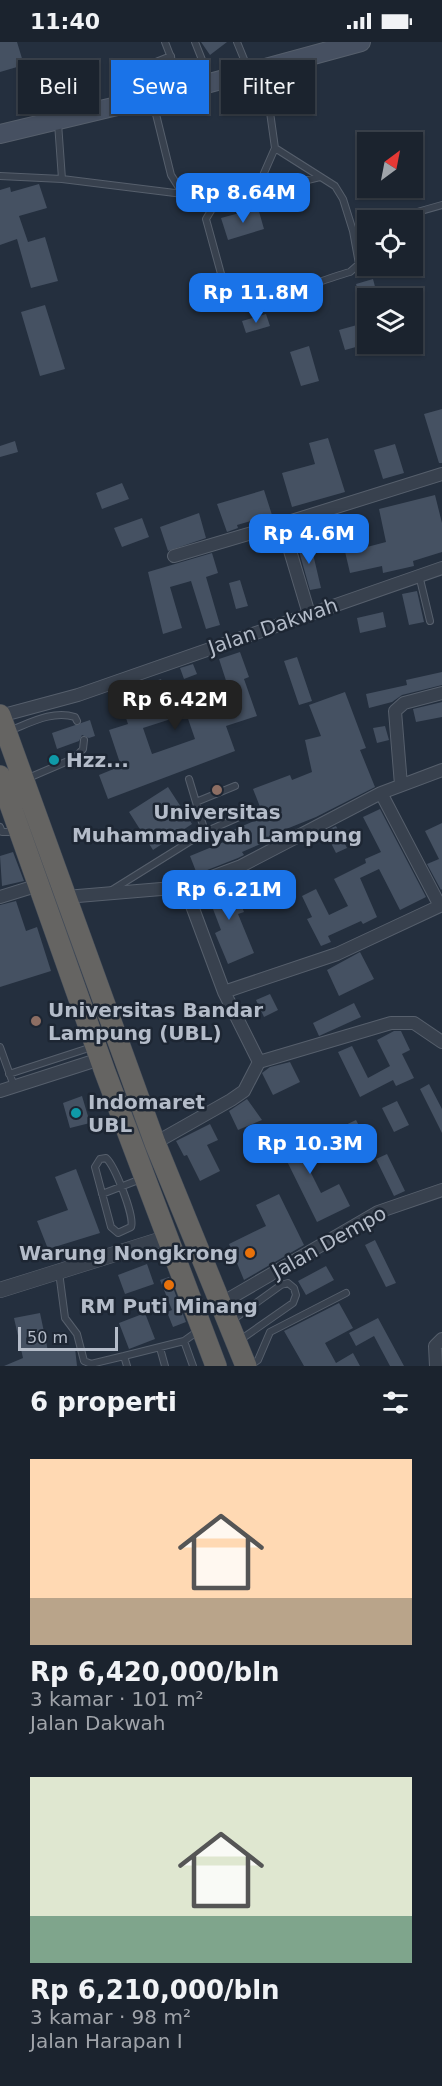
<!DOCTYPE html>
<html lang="id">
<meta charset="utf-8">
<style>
:root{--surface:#1b232e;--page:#282f3a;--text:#f1f3f6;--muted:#a0a4aa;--line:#39404a;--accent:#1a73e8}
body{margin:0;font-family:"DejaVu Sans",sans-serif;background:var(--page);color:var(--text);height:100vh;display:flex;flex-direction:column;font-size:22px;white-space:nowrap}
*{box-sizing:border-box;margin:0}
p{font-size:20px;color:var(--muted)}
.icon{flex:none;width:33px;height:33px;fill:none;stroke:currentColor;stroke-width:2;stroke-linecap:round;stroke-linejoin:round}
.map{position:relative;height:1324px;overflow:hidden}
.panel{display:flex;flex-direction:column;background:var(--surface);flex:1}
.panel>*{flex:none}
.banner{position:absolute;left:18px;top:18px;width:406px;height:54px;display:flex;gap:12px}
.needle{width:39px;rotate:32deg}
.tools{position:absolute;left:357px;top:90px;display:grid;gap:12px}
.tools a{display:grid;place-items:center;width:66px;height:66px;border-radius:0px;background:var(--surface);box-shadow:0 2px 4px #0004,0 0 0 2px var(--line);font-size:30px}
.scale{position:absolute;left:18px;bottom:15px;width:100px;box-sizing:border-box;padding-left:6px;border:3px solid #b4bcc9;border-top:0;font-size:16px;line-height:21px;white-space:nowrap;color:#b4bcc9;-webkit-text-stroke:4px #1d2633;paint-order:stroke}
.price{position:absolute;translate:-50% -51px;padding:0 14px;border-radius:12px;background:var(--accent);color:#fff;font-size:20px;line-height:39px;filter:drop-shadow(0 2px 3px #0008)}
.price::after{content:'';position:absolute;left:50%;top:36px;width:18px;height:14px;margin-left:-9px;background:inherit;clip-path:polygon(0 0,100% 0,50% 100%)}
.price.selected{background:#222;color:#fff}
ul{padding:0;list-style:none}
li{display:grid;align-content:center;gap:12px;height:318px;padding:0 30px}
li span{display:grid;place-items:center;height:186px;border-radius:0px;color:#555}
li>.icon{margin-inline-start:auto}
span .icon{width:108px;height:108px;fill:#fffc;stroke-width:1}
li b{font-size:26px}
h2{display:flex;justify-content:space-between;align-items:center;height:72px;padding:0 30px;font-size:26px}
.pill{padding:0 21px;border-radius:0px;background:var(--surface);box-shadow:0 2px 4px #0004,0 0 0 2px var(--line);font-size:21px;line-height:54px}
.pill.selected{background:var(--accent);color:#fff}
.status{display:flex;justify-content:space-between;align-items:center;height:42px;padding:0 30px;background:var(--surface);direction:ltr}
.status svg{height:16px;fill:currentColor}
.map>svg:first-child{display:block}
.building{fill:#455162}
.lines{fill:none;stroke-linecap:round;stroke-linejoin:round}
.service-casing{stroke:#565f6c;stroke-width:8}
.minor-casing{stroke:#565f6c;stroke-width:14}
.tertiary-casing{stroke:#565f6c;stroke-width:16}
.secondary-casing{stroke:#565f6c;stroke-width:20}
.trunk-casing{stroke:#434c59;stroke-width:22}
.service{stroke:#38414e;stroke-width:6}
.minor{stroke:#38414e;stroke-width:12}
.tertiary{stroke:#38414e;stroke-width:15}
.secondary{stroke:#465061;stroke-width:18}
.trunk{stroke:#656462;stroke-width:21}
.culture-dot{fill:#0f9aa8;stroke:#1d2633;stroke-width:2}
.education-dot{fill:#8d6e63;stroke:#1d2633;stroke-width:2}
.food-dot{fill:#e8710a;stroke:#1d2633;stroke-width:2}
.labels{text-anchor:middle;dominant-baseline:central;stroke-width:5;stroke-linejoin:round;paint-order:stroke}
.street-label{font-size:20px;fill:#b4bcc9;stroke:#1d2633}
.poi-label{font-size:20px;font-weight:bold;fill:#b4bcc9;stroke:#1d2633;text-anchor:start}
</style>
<div class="status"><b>11:40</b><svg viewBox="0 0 49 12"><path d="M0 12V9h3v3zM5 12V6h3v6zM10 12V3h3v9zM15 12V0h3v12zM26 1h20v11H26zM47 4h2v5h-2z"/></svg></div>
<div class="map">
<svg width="442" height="1324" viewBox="0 0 442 1324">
<rect width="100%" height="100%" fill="#242f3e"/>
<!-- building -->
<path class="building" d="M 0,0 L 17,0 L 24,23 L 0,30 Z
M 201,0 L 227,0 L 210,13 Z
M 39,142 L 47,166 L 19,174 L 28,200 L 45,195 L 58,239 L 31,246 L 17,197 L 0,203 L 0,148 L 10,145 L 11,150 Z
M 258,166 L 264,187 L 228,198 L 221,176 Z
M 373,237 L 378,256 L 360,256 L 356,242 Z
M 45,263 L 65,327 L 40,334 L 21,270 Z
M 421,266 L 424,277 L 412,280 L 412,269 Z
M 266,272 L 270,284 L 246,291 L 242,279 Z
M 357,283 L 363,303 L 345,308 L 339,288 Z
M 309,304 L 319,339 L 301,344 L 290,310 Z
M 442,367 L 442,421 L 439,421 L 424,372 Z
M 328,396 L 345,450 L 292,465 L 282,431 L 315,422 L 309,401 Z
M 15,399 L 18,410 L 0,415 L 0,404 Z
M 395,402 L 404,431 L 383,437 L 374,408 Z
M 122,441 L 129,457 L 102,467 L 96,451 Z
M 264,448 L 272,473 L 237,483 L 238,486 L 227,490 L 217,462 Z
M 435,453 L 442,481 L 442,510 L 413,519 L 414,524 L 383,531 L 382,524 L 350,531 L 343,501 L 319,506 L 316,491 L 339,486 L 337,477 L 359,472 L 367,505 L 386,500 L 379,467 Z
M 199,471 L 206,496 L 168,509 L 160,485 Z
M 142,476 L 149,495 L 122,505 L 114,486 Z
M 310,499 L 321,546 L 310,548 L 297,502 Z
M 212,511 L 218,531 L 206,535 L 220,583 L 206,587 L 191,539 L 170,545 L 182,586 L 163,592 L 148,530 Z
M 240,538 L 248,564 L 236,567 L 229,541 Z
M 417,549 L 424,580 L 409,583 L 402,552 Z
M 383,570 L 386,585 L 360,591 L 357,576 Z
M 240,610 L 249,635 L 244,637 L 257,674 L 226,684 L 235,709 L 108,757 L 99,733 L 121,724 L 109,688 L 128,682 L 117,649 L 129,644 L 130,648 L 161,637 L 174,676 L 143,686 L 152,712 L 158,710 L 195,697 L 184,665 L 206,658 L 208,662 L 231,654 L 219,617 Z
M 297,615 L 312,659 L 299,663 L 284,619 Z
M 193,622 L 197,632 L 184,637 L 180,626 Z
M 442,630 L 442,643 L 402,653 L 392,660 L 369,666 L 366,652 L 407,643 L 406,638 Z
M 345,650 L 366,706 L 360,708 L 375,745 L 316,775 L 269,794 L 270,798 L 242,810 L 244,813 L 238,816 L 197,832 L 190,814 L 236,795 L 233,788 L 264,775 L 253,747 L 290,733 L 292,738 L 312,730 L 305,698 L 321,694 L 309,663 Z
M 442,660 L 442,675 L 416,680 L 413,667 Z
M 90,678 L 95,694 L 89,696 L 82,693 L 79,699 L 57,707 L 52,691 Z
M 385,684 L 389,698 L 377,701 L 373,686 Z
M 168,745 L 192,782 L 153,808 L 129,770 Z
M 380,767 L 426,855 L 400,868 L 379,827 L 360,836 L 377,875 L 363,882 L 361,879 L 328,894 L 331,900 L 321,904 L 307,877 L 312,875 L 302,854 L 316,847 L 329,873 L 348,864 L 334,837 L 366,821 L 365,817 L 381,810 L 363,775 Z
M 442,781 L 442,847 L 441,848 L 427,822 L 439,817 L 425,789 Z
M 336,784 L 347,806 L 336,811 L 325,789 Z
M 13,810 L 24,839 L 2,844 L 0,814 Z
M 231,837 L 244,870 L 238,872 L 254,911 L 228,922 L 215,891 L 221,888 L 205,846 Z
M 16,859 L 26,889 L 37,885 L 51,929 L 0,945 L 0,863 Z
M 360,910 L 374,937 L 339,954 L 327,928 Z
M 270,952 L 278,968 L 264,975 L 256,958 Z
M 354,961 L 361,975 L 319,994 L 313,981 Z
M 394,989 L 401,989 L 410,1008 L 402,1012 L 414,1036 L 396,1044 L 393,1038 L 360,1055 L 338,1010 L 352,1004 L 368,1036 L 390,1024 L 377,998 Z
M 290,1020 L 300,1040 L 273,1053 L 262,1031 L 270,1025 Z
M 429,1042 L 442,1067 L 442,1091 L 420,1047 Z
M 82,1054 L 90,1081 L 70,1086 L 63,1061 Z
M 247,1057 L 262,1078 L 238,1088 L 229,1069 Z
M 397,1059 L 409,1083 L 394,1090 L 382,1066 Z
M 356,1078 L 371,1107 L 347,1118 L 333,1089 Z
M 210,1082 L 218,1098 L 207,1103 L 220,1129 L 200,1139 L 187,1113 L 184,1114 L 176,1099 Z
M 286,1084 L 292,1095 L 314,1085 L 320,1097 L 299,1107 L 321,1151 L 339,1142 L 350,1164 L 317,1180 L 273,1091 Z
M 387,1112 L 405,1149 L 394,1154 L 376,1117 Z
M 76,1127 L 100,1191 L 48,1207 L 37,1179 L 68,1168 L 55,1135 Z
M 279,1152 L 304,1203 L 244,1238 L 229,1202 L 266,1184 L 256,1163 Z
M 375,1198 L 396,1241 L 386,1245 L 365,1203 Z
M 147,1222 L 154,1242 L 125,1252 L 118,1233 Z
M 326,1224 L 334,1238 L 306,1253 L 298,1239 Z
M 169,1235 L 186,1280 L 173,1285 L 167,1270 L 172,1268 L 160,1238 Z
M 339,1261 L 353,1286 L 325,1301 L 336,1321 L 353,1311 L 360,1324 L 304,1324 L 284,1289 Z
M 40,1271 L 48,1309 L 75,1306 L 77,1324 L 4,1324 L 23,1316 L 14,1276 Z
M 145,1271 L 155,1297 L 129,1307 L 119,1281 Z
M 378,1276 L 404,1324 L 390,1324 L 374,1294 L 356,1304 L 349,1291 Z"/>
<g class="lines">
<!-- service casing -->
<g class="service-casing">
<path id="service" d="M 165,0 L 183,47
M 195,0 L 210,38
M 237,0 L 248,27
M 264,27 L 275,106 L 257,147 L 249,155 L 212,167 L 206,177 L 229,261 C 252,266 324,237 350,230 L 359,222 L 353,189 L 343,157 L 335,144 L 275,106
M 152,56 L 171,133 L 183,152
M 125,60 L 120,37 L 123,33 L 171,14
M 0,134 L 62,137 L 58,81
M 62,137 L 183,152 L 212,167
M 254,151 L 320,135
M 389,178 L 442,163
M 353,189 L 368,184
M 419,533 L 430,579
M 9,689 C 30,681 52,668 75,675 L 77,679
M 26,737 L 75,716 L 83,707 L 84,698
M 196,760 L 235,744
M 0,785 L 2,790 L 16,790
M 205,790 L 239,775
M 112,848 L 205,790 L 189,737
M 0,1005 L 14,1044
M 9,1032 L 92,1005
M 106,1116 C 115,1124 135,1175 131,1185 L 118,1191 L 111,1185 L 95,1125 L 100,1117 Z
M 102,1152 L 141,1137
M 59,1230 L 65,1276 L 77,1292 L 84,1319 L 91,1322 L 124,1314
M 231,1279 L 281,1243 L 288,1241 L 294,1246 L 296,1253 L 293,1261 L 240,1298
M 184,1299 L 193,1324
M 160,1306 L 165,1324
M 251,1323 L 258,1318 L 270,1290 L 346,1251
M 127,1324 L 124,1314 L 184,1299 L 198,1289"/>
</g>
<!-- minor casing -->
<g class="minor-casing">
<path id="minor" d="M 174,514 L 282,482
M 309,572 L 282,482 L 442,432
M 0,674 L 78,653 L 442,526
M 401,743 L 395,669 L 404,661 L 442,651
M 381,751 L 440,864
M 0,855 L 39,843
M 66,855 L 185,845 L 241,824 L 381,751 L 442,728
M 224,950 L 337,912 L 442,863
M 259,1020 L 391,981 L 414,981 L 442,1000
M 0,1049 L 100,1017
M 155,1101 L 231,1058 L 244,1049 L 259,1020 L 224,950 L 185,845
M 220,1262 L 378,1170 L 442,1148
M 436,1324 L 435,1304 L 442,1297"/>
</g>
<!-- tertiary casing -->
<g class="tertiary-casing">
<path id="tertiary" d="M 0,1248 L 166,1196"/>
</g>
<!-- secondary casing -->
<g class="secondary-casing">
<path id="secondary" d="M 0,92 L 184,48 L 361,0"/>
</g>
<!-- trunk casing -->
<g class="trunk-casing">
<path id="trunk" d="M 0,673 L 155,1101 L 246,1324
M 0,734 L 105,1030 L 216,1324"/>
</g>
<!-- service -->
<use href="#service" class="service"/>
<!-- minor -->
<use href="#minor" class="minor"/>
<!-- tertiary -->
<use href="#tertiary" class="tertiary"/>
<!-- secondary -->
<use href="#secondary" class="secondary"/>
<!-- trunk -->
<use href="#trunk" class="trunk"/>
</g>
<!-- markers -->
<g class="culture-dot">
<circle cx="54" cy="718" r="6"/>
<circle cx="76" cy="1071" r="6"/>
</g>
<g class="education-dot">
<circle cx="217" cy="748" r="6"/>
<circle cx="36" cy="979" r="6"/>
</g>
<g class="food-dot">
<circle cx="250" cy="1211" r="6"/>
<circle cx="169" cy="1243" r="6"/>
</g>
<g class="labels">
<!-- street labels -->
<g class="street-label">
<text transform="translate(273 584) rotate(-19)">Jalan Dakwah</text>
<text transform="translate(329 1200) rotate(-29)">Jalan Dempo</text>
</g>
<!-- poi labels -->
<g class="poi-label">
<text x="66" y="718">Hzz...</text>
<text x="217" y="770" text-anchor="middle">Universitas<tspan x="217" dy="23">Muhammadiyah Lampung</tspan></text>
<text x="48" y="968">Universitas Bandar<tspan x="48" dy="23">Lampung (UBL)</tspan></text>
<text x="88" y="1060">Indomaret<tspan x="88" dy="23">UBL</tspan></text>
<text x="238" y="1211" text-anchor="end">Warung Nongkrong</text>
<text x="169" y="1264" text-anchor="middle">RM Puti Minang</text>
</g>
</g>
</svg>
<div class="tools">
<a><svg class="needle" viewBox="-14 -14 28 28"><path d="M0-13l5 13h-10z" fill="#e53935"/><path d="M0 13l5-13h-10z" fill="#a0a4aa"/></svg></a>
<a><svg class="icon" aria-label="locate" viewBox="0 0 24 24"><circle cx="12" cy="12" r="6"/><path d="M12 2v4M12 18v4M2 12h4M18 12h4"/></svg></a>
<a><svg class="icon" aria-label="layers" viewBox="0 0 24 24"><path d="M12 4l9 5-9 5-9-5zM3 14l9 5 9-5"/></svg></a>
</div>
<div class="scale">50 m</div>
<b class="price" style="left:243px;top:182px">Rp 8.64M</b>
<b class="price" style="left:256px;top:282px">Rp 11.8M</b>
<b class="price" style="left:309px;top:523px">Rp 4.6M</b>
<b class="price selected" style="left:175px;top:689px">Rp 6.42M</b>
<b class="price" style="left:229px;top:879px">Rp 6.21M</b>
<b class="price" style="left:310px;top:1133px">Rp 10.3M</b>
<div class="banner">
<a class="pill">Beli</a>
<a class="pill selected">Sewa</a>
<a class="pill">Filter</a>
</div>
</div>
<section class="panel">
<h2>6 properti<svg class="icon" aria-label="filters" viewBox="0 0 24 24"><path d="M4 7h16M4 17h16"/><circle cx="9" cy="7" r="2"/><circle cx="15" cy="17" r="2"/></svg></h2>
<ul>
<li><span style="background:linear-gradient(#ffd9b3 75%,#b9a48a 0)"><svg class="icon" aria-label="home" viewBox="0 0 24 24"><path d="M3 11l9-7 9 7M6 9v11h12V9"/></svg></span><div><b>Rp 6,420,000/bln</b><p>3 kamar · 101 m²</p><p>Jalan Dakwah</p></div></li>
<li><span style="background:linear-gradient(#dfe7d0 75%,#7fa58c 0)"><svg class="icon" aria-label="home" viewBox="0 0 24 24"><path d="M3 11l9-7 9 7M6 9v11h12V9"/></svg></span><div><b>Rp 6,210,000/bln</b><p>3 kamar · 98 m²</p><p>Jalan Harapan I</p></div></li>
</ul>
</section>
